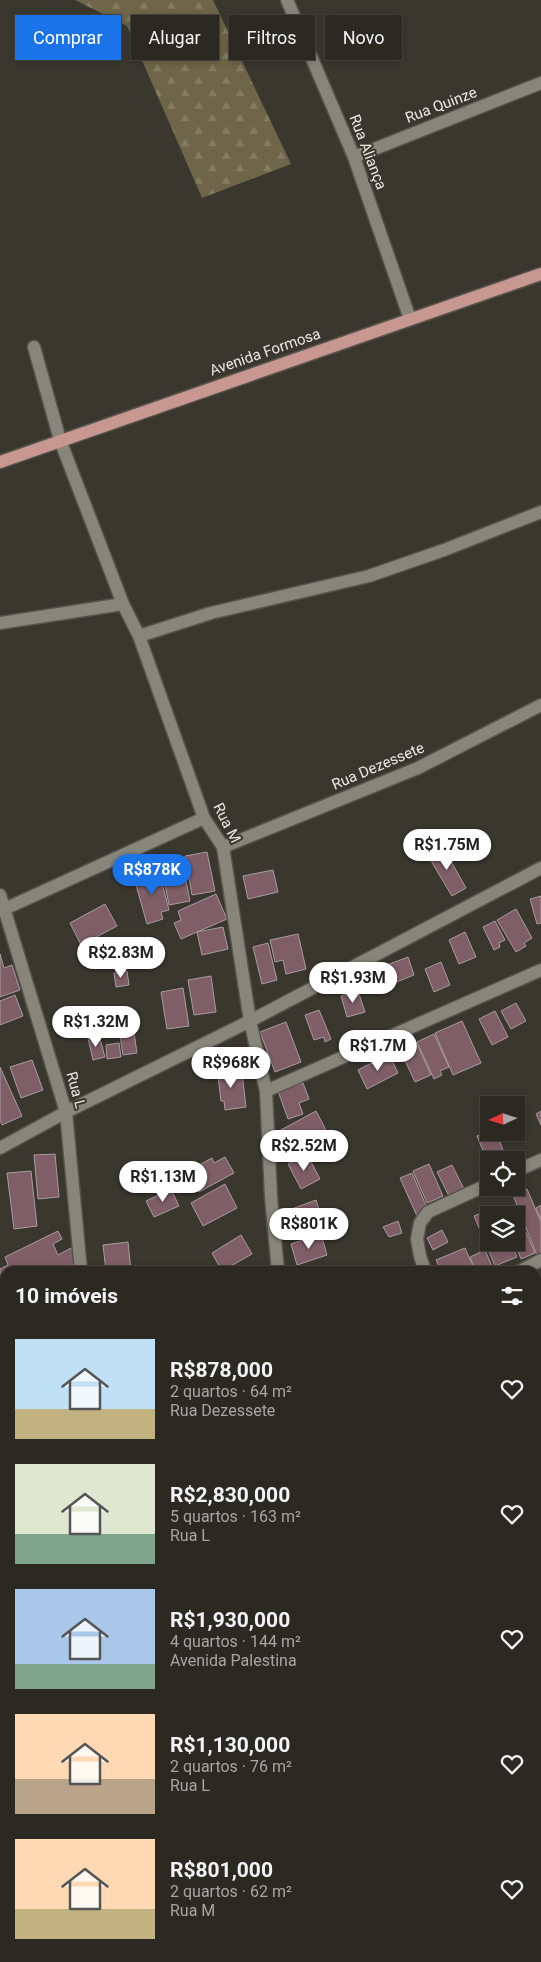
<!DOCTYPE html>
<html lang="pt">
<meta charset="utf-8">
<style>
:root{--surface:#2c2923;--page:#383530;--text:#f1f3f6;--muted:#a6a6a6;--line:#484541;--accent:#1a73e8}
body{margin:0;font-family:Roboto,sans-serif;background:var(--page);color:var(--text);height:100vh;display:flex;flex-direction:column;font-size:19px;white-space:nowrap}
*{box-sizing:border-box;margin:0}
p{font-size:16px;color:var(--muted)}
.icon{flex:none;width:28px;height:28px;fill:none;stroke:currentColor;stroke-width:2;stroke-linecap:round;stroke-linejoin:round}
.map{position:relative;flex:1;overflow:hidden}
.drawer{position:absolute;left:0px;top:1266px;width:541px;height:696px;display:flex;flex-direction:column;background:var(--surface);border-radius:15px 15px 0 0;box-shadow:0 2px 8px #0003,0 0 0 1px var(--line)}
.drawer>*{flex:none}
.top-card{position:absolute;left:15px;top:15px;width:511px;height:45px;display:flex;gap:10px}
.needle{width:32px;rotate:266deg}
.fabs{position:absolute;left:480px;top:1096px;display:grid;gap:10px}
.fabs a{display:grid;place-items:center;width:45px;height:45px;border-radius:0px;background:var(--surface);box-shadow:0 2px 8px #0003,0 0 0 1px var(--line);font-size:25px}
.price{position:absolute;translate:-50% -42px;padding:0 11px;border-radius:18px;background:#fff;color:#222;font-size:16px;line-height:32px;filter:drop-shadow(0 1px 2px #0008)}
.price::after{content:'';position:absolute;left:50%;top:30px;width:15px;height:11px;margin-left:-8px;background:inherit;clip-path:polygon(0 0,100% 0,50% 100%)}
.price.selected{background:var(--accent);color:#fff}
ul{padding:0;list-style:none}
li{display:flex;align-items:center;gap:15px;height:125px;padding:0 15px}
li span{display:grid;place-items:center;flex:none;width:140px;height:100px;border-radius:0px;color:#555}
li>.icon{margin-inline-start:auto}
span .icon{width:60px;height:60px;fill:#fffc;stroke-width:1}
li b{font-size:21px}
h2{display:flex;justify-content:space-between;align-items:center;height:60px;padding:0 15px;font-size:21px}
.tag{padding:0 18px;border-radius:0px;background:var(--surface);box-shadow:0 2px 8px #0003,0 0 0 1px var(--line);font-size:18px;line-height:45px}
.tag.selected{background:var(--accent);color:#fff}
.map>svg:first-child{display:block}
.grass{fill:#57513d}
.forest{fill:url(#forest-firs)}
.wetland{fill:url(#wetland-marsh)}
.building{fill:#7f5e68;stroke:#a89c9f}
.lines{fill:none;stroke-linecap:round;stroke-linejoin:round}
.minor-casing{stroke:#55534c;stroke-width:15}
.major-casing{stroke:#55534c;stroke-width:15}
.minor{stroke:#88857b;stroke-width:12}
.major{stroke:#c89890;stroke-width:12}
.labels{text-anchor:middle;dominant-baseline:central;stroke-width:4;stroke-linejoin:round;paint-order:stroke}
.street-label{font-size:15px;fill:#eae8e2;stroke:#3a372f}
</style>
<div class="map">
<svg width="541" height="1962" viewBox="0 0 541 1962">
<defs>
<pattern id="forest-firs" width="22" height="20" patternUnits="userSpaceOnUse" patternTransform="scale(1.25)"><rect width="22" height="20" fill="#6f6548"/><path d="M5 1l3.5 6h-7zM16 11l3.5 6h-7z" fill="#847b62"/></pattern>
<pattern id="wetland-marsh" width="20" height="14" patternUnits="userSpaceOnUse" patternTransform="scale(1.25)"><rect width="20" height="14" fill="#57513d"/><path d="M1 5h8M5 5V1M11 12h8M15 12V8" fill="none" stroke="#6f6a59"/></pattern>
</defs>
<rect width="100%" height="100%" fill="#3a372f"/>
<!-- grass -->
<path class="grass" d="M 541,1821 L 541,1962 L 337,1962 L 336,1958 L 536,1958 L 536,1823 Z"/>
<!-- forest -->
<path class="forest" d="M 75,0 L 213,0 L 291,164 L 202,198 L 127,26 Z"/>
<!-- wetland -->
<path class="wetland" d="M 5,1564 L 5,1958 L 323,1958 L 324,1962 L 0,1962 L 0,1567 Z"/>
<!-- building -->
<path class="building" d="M 443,847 L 466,888 L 452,896 L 428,856 Z
M 207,852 L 215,891 L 192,895 L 185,856 Z
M 183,865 L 190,901 L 169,905 L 162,869 Z
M 273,870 L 278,892 L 248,899 L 243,876 Z
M 159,871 L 169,910 L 161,912 L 163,919 L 147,924 L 134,878 Z
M 216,894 L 227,919 L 181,939 L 174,923 L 181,920 L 178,911 Z
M 541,896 L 541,923 L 537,924 L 530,899 Z
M 105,904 L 117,926 L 81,945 L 70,923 Z
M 516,909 L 532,938 L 524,943 L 526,946 L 516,952 L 497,920 Z
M 495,921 L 505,940 L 499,943 L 500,947 L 494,950 L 483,927 Z
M 223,927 L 228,949 L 202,955 L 197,932 Z
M 465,932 L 476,957 L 459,964 L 449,940 Z
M 298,934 L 306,969 L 286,974 L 283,960 L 275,962 L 270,940 Z
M 268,943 L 277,980 L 262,984 L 253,947 Z
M 0,954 L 4,968 L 12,965 L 20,990 L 0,997 Z
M 408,957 L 414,975 L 394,983 L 387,965 Z
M 441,962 L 450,985 L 434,992 L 425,969 Z
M 127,971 L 129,985 L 116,987 L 114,973 Z
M 211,976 L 216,1012 L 194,1015 L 188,980 Z
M 183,988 L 189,1026 L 167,1029 L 161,992 Z
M 358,991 L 365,1012 L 347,1017 L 341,996 Z
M 15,995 L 23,1016 L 0,1025 L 0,1001 Z
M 516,1003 L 526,1021 L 511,1029 L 501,1011 Z
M 319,1010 L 331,1039 L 325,1042 L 324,1037 L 314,1040 L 305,1015 Z
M 495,1011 L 508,1037 L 492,1045 L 479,1019 Z
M 132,1019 L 137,1053 L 123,1055 L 118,1022 Z
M 462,1021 L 481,1063 L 453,1075 L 435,1033 Z
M 286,1022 L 301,1062 L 275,1072 L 260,1032 Z
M 434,1034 L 449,1067 L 440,1071 L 442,1075 L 434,1079 L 417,1042 Z
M 99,1035 L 105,1057 L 93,1060 L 88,1038 Z
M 416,1042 L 431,1075 L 415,1082 L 400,1050 Z
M 119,1043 L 121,1057 L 107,1059 L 106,1045 Z
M 389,1054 L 398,1073 L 367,1089 L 358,1070 Z
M 32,1060 L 43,1090 L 21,1098 L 10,1067 Z
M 0,1067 L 22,1116 L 2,1125 L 0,1120 Z
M 226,1067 L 227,1074 L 242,1073 L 246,1107 L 225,1110 L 224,1101 L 221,1101 L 217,1068 Z
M 303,1083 L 309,1099 L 299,1103 L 303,1114 L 288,1119 L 278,1091 Z
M 316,1111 L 328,1134 L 291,1153 L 279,1131 Z
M 541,1111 L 541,1125 L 536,1114 Z
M 489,1132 L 496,1132 L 507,1160 L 489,1160 L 489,1165 L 477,1136 Z
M 55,1154 L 59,1197 L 38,1199 L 34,1155 Z
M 307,1154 L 320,1179 L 301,1189 L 288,1164 Z
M 225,1157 L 234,1173 L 199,1192 L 188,1171 L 212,1158 L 214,1163 Z
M 429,1164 L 443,1196 L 427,1203 L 413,1171 Z
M 452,1165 L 464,1189 L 449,1196 L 437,1172 Z
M 31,1171 L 37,1226 L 14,1229 L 7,1173 Z
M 412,1173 L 428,1210 L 417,1216 L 400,1178 Z
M 225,1184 L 237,1208 L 203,1226 L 191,1203 Z
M 171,1189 L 179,1206 L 154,1217 L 146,1201 Z
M 527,1189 L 541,1222 L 541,1257 L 538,1258 L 513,1195 Z
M 316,1200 L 323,1222 L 296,1231 L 289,1210 Z
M 541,1205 L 541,1220 L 536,1208 Z
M 496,1207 L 500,1215 L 489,1215 L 489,1242 L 511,1242 L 517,1257 L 495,1266 L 474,1216 Z
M 398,1221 L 402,1233 L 389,1237 L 383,1227 Z
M 442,1230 L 448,1242 L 433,1250 L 427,1238 Z
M 525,1230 L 535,1253 L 521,1259 L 514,1242 L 516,1242 L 516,1234 Z
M 58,1231 L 62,1239 L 53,1244 L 58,1255 L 71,1248 L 78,1262 L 59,1271 L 5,1271 L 5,1296 L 0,1286 L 0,1269 L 8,1265 L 5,1257 Z
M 321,1234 L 327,1255 L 297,1265 L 291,1244 Z
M 241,1235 L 252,1254 L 222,1271 L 212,1253 Z
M 128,1242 L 131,1271 L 106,1271 L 103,1245 Z
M 465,1248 L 475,1271 L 441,1271 L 436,1260 Z
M 485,1250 L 494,1271 L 476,1271 L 470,1257 Z
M 540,1285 L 541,1319 L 539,1321 L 536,1316 L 536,1287 Z
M 541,1685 L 541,1706 L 536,1708 L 536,1686 Z
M 541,1749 L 541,1769 L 536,1771 L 536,1751 Z
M 541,1771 L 541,1793 L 536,1795 L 536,1773 Z"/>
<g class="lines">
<!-- minor casing -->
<g class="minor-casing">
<path id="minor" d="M 287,0 L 354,157 L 410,319
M 354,157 L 541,83
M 34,347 L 60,440 L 123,604 L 139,636 L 204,818 L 223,847 L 250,1021 L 266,1091 L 271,1197 L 278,1271
M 0,623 L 123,604
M 139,636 L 211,613 L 369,576 L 444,550 L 541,512
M 223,847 L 418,768 L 541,705
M 0,895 L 66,1112 L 81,1271
M 0,911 L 204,818
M 266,1091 L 541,970
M 0,1148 L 66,1112 L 250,1021 L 541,868
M 516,1171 L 541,1160
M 425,1271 L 420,1256 L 417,1239 L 420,1223 L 428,1212 L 489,1184
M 520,1271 L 541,1260
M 536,1394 L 541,1392
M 536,1457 L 541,1510
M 0,1559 L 5,1557"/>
</g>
<!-- major casing -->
<g class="major-casing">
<path id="major" d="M 0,462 L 541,274"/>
</g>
<!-- minor -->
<use href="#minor" class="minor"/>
<!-- major -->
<use href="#major" class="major"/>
</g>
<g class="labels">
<!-- street labels -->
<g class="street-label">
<text transform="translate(441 105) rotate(-21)">Rua Quinze</text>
<text transform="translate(368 152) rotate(69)">Rua Aliança</text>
<text transform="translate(265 352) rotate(-19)">Avenida Formosa</text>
<text transform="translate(378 766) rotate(-23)">Rua Dezessete</text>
<text transform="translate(227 823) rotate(63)">Rua M</text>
<text transform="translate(76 1090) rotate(75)">Rua L</text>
</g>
</g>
</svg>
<div class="fabs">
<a><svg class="needle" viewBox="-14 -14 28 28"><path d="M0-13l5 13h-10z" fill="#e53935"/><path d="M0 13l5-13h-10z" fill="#a6a6a6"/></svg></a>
<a><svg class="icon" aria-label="locate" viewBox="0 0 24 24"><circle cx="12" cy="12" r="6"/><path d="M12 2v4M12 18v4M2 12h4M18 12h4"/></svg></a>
<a><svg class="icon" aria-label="layers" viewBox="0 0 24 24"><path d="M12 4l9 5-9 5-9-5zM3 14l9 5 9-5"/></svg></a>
</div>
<b class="price" style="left:447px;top:871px">R$1.75M</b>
<b class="price selected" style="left:152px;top:896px">R$878K</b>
<b class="price" style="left:121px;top:979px">R$2.83M</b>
<b class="price" style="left:353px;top:1004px">R$1.93M</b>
<b class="price" style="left:96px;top:1048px">R$1.32M</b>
<b class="price" style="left:378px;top:1072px">R$1.7M</b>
<b class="price" style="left:231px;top:1089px">R$968K</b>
<b class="price" style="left:304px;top:1172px">R$2.52M</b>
<b class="price" style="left:163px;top:1203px">R$1.13M</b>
<b class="price" style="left:309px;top:1250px">R$801K</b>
<div class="top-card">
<a class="tag selected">Comprar</a>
<a class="tag">Alugar</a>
<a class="tag">Filtros</a>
<a class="tag">Novo</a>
</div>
<section class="drawer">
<h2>10 imóveis<svg class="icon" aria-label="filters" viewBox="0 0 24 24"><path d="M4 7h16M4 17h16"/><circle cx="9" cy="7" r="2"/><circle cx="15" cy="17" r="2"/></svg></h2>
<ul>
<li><span style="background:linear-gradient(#bfe0f5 70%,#c2b280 0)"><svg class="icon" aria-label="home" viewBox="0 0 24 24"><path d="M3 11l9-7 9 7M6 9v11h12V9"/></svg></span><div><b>R$878,000</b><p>2 quartos · 64 m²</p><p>Rua Dezessete</p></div><svg class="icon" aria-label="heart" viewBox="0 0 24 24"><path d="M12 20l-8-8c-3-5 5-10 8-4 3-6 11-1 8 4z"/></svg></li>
<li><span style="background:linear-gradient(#dfe7d0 70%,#7fa58c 0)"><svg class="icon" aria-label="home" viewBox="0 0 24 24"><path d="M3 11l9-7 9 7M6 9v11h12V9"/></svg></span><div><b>R$2,830,000</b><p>5 quartos · 163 m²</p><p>Rua L</p></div><svg class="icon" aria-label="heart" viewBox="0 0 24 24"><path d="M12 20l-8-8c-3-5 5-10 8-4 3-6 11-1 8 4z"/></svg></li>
<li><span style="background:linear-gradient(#a9c7e8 75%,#7fa58c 0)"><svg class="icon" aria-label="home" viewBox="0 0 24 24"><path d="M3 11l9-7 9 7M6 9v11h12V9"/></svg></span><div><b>R$1,930,000</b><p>4 quartos · 144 m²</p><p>Avenida Palestina</p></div><svg class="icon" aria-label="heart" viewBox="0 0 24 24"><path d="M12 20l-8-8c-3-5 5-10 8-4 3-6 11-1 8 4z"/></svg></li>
<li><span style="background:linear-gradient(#ffd9b3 65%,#b9a48a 0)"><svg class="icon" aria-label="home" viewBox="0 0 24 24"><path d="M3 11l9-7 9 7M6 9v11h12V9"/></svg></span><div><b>R$1,130,000</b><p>2 quartos · 76 m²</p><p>Rua L</p></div><svg class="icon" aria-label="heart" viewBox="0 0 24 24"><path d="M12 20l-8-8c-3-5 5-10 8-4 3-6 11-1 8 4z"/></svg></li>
<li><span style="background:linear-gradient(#ffd9b3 70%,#c2b280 0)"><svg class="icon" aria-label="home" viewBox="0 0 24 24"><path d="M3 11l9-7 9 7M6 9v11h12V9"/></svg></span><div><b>R$801,000</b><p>2 quartos · 62 m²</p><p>Rua M</p></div><svg class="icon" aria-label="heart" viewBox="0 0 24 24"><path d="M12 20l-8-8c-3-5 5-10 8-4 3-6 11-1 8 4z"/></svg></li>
</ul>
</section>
</div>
